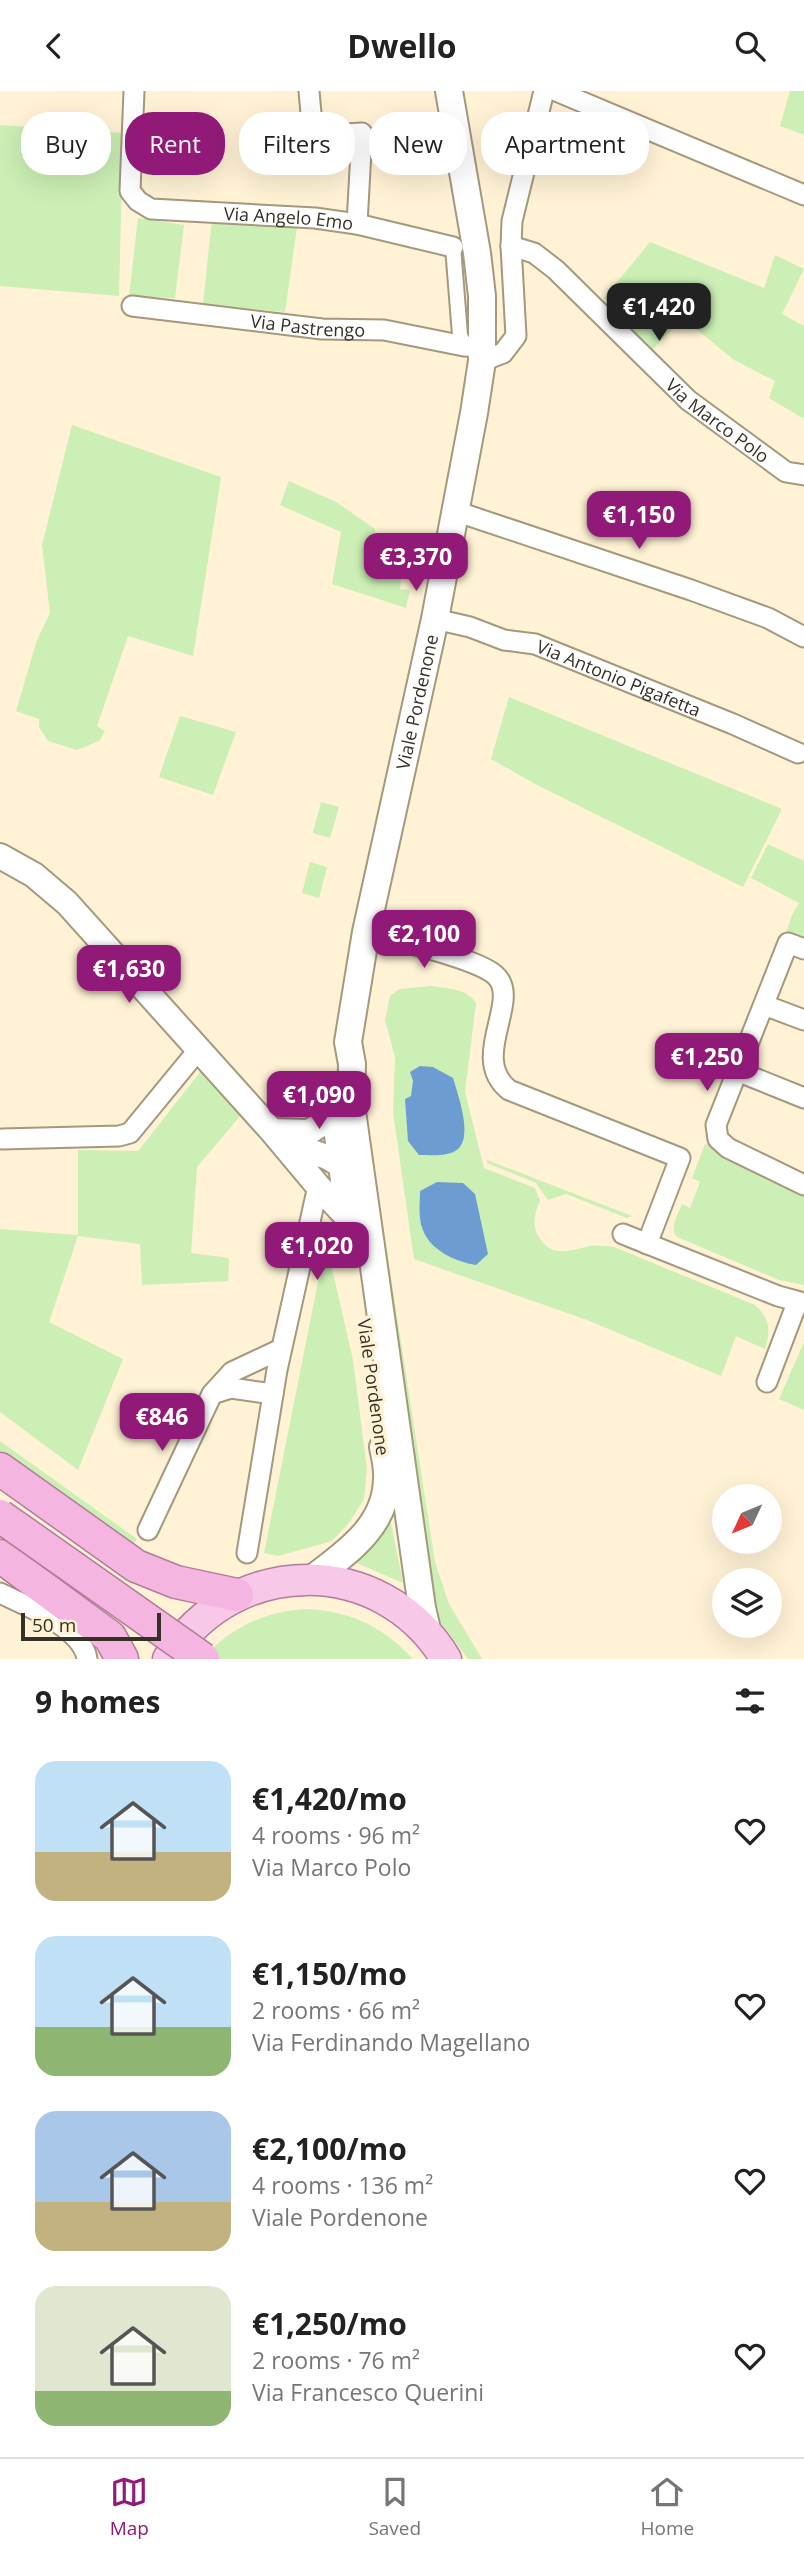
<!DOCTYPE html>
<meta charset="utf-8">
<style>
:root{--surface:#fff;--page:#f2f2f2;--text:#222;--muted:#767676;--line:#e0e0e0;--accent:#911a78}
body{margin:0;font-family:"Open Sans",sans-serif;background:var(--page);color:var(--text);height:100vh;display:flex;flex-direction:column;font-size:26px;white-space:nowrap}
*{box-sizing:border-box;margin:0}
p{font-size:23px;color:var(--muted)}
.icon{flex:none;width:38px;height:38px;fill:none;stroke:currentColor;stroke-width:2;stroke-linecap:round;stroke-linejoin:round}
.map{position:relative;height:1568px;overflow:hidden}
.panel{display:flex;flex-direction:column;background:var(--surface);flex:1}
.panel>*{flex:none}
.banner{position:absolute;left:21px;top:21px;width:763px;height:63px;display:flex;gap:14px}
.needle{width:46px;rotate:226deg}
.controls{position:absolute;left:712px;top:1393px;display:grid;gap:14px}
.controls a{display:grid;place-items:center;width:70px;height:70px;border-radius:50%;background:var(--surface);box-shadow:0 7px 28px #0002;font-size:35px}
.scale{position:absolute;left:21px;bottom:18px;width:140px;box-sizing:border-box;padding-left:7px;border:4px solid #363126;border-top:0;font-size:19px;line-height:24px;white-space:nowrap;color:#363126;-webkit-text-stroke:5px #fff2d5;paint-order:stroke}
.price{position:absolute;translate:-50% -60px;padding:0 16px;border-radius:14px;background:var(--accent);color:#fff;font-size:23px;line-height:46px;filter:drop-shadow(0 2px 4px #0008)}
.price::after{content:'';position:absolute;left:50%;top:42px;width:21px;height:16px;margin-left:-10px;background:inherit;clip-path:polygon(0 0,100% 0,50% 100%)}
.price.active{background:#222;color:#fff}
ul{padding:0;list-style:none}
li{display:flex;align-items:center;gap:21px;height:175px;padding:0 35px}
li span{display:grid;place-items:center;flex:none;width:196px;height:140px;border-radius:21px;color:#555}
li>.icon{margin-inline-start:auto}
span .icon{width:84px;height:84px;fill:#fffc;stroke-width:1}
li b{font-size:30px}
h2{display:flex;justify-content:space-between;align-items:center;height:84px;padding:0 35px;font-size:30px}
.tag{padding:0 24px;border-radius:28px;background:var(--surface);box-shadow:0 7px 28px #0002;font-size:24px;line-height:63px}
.tag.active{background:var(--accent);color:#fff}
header{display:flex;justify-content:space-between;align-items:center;height:91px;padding:0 35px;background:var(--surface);font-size:32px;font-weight:700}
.dock{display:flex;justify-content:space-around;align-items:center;height:98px;border-top:2px solid var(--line);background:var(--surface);font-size:19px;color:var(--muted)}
.dock a{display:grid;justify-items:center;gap:4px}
.dock .active{color:var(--accent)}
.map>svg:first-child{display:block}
.green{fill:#cbefb5}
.water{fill:#6d9cd2}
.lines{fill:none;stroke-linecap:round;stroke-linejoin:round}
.pedestrian-casing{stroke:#a4987d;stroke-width:18}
.minor-casing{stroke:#a4987d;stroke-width:23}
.tertiary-casing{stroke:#a4987d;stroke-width:28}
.secondary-casing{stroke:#a4987d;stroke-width:30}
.primary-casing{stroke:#b07c9a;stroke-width:33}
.trunk-casing{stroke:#b07c9a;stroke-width:35}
.pedestrian{stroke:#fff;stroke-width:14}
.minor{stroke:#fff;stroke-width:19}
.tertiary{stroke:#fff;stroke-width:24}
.secondary{stroke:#fff;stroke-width:26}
.primary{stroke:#f7c8e8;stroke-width:30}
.trunk{stroke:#f4b6e0;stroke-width:32}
.trunk-bridge-casing{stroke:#b07c9a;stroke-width:35;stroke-linecap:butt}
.trunk-bridge{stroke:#f4b6e0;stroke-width:32}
.labels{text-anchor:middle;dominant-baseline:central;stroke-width:7;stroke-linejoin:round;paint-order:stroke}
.street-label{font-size:18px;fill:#363126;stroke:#fff2d5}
</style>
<header><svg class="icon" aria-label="back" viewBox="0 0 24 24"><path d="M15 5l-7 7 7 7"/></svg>Dwello<svg class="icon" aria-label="search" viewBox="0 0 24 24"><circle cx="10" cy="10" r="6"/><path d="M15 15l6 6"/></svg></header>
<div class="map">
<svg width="804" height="1568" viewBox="0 0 804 1568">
<rect width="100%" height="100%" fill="#fff2d5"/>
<!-- green -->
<path class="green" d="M 790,0 L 804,0 L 804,44 L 780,35 Z
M 0,34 L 123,42 L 119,205 L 0,195 Z
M 138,127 L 184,134 L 175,207 L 129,205 Z
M 212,128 L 297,136 L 285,221 L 203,213 Z
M 650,151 L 764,197 L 775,164 L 804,178 L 782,223 L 804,235 L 804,328 L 769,307 L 775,290 L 734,269 L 683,227 L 652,259 L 604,207 Z
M 72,334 L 221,386 L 193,565 L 128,545 L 97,635 L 105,640 L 99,650 L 77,659 L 48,650 L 39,636 L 39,628 L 16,620 L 37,549 L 50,522 L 42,454 Z
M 289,390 L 336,411 L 375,438 L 373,459 L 403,475 L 400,498 L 410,499 L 406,517 L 332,493 L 341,441 L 280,414 Z
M 509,606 L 782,718 L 743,796 L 539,695 L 491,668 Z
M 180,625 L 236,641 L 213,704 L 159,686 Z
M 321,711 L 339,716 L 330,747 L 313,742 Z
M 768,753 L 804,770 L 804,848 L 786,842 L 792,824 L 799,812 L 751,787 Z
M 310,771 L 327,776 L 319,807 L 302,802 Z
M 432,895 C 449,898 466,897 476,912 L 465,1001 L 484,1077 L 535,1097 L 540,1110 C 535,1121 532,1132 537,1143 C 549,1166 565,1161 586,1156 C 595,1153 605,1155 614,1156 L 755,1214 C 770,1228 771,1239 765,1258 L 736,1245 L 721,1285 L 587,1229 L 414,1168 L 393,1021 L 395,966 L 385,929 L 390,905 L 399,898 Z
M 365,968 L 363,1005 L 435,1471 L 449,1513 L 482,1568 L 468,1568 L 436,1525 L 427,1501 L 372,1124 L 360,1027 L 359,970 Z
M 201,980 L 241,1024 L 197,1076 L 191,1162 L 229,1167 L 228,1190 L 142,1194 L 140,1153 L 78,1145 L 49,1231 L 123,1268 L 78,1379 L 0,1321 L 0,1138 L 78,1144 L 78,1059 L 138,1060 Z
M 705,1053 L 804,1103 L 804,1194 L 779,1189 L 677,1146 C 669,1136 678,1124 682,1113 L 690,1117 L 700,1091 L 692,1087 Z
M 487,1069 L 632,1125 L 627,1127 L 566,1103 L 548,1109 L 536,1092 L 487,1072 Z
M 326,1151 L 353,1269 L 367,1378 L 364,1408 L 349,1432 L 332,1450 L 278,1465 L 264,1462 Z
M 804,1251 L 804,1319 L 779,1308 Z
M 0,1350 L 137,1448 L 131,1457 L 0,1362 Z
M 389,1422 L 403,1492 L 352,1470 Z
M 307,1518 C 350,1520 384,1536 413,1568 L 202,1568 C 230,1537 265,1520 307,1518 Z"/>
<!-- water -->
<path class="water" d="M 420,975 L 433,976 L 453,987 C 458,1004 473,1045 458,1058 C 449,1066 431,1064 419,1064 L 408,1050 L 405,1008 L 411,1005 L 413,990 L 410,981 Z
M 437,1091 L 463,1092 L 475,1103 L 488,1163 L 476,1174 C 456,1171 430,1159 423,1139 C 418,1128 420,1112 420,1100 Z"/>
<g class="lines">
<!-- pedestrian casing -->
<g class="pedestrian-casing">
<path id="pedestrian" d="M 453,156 L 460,244 L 464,255"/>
</g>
<!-- minor casing -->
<g class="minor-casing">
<g id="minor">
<path id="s1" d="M 134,0 L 130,100 L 138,110 L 151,118 L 315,127 L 357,133 L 453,156"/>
<path d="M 309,0 L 313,45 L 362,42 L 357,133"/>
<path d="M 556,0 L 804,104"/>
<path id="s2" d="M 511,155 L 534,162 L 556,179 L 688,309 L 786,381 L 804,384"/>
<path id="s3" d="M 132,215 L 322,238 L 384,239 L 464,255 L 483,256"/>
<path d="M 482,270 L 503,262 L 516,245 L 511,155 L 512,130 L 544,0"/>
<path d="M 455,420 L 691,499 L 768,527 L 804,546"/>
<path id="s4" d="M 435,528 L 470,536 L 504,549 L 535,553 L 733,633 L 798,662"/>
<path d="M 366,841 C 394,849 476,867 495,884 C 523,909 468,966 509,999 L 680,1067 L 647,1153"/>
<path d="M 804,858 L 788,852 L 716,1034 L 718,1048 L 728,1057 L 804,1094"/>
<path d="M 764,914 L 804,929"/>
<path d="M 737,980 L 804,1007"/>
<path d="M 2,1048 L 119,1045 L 130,1042 L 199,958"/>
<path d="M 623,1143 L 778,1205 L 804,1212"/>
<path d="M 767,1291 L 797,1212"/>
<path d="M 273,1303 L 231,1297 L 212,1303 L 232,1281 L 281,1258"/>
<path d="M 148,1439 L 212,1303"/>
<path d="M 247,1462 L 277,1279 L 318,1095"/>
<path d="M 0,1502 C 25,1514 83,1537 87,1568"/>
</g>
</g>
<!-- tertiary casing -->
<g class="tertiary-casing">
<path id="tertiary" d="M 0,765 L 34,784 L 67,812 L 272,1040 L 318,1095 L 349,1128
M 273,1040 L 309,1041 L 323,1032 L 335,1006
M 284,1048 L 292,1054 L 327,1066 L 349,1079 L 350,1086"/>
</g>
<!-- secondary casing -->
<g class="secondary-casing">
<g id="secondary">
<path d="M 337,1037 L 350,1134"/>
<path d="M 312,1488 C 346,1462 386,1436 387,1388 C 388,1378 385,1366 383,1356"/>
<path id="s5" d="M 428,1543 L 422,1517 L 351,1013 L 352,973 L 348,951 L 366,841 L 435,528 L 474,322 L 482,270 L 482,205 L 477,162 L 449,0"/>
</g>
</g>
<!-- primary casing -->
<g class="primary-casing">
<path id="primary" d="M 168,1568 C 233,1463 382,1462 446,1568"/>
</g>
<!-- trunk casing -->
<g class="trunk-casing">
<path id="trunk" d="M 0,1378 L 136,1475 L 176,1491 L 237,1504
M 0,1465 L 110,1546 L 122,1568"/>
</g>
<!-- pedestrian -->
<use href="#pedestrian" class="pedestrian"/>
<!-- minor -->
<use href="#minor" class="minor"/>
<!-- tertiary -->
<use href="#tertiary" class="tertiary"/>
<!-- secondary -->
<use href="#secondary" class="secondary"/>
<!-- primary -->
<use href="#primary" class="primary"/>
<!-- trunk -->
<use href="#trunk" class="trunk"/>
<!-- trunk-bridge casing -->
<g class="trunk-bridge-casing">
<path id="trunk-bridge" d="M 0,1425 L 203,1568"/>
</g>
<!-- trunk-bridge -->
<use href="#trunk-bridge" class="trunk-bridge"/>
</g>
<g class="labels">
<!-- street labels -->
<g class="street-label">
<text stroke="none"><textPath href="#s1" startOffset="266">Via Angelo Emo</textPath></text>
<text stroke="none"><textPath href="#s3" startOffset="177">Via Pastrengo</textPath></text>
<text stroke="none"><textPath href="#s2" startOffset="273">Via Marco Polo</textPath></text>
<text stroke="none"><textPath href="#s4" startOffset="194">Via Antonio Pigafetta</textPath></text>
<text stroke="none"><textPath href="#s5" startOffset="945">Viale Pordenone</textPath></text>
<text transform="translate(374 1296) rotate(82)">Viale Pordenone</text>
</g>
</g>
</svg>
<div class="controls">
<a><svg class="needle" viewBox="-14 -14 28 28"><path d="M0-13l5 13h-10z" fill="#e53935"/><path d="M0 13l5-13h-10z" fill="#767676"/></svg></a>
<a><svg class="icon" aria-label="layers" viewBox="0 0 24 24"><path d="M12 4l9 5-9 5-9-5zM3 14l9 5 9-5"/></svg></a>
</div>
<div class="scale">50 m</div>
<b class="price active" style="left:659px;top:252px">€1,420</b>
<b class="price" style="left:639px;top:460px">€1,150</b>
<b class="price" style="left:416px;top:502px">€3,370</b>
<b class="price" style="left:424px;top:879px">€2,100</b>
<b class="price" style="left:129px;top:914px">€1,630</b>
<b class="price" style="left:707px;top:1002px">€1,250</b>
<b class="price" style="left:319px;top:1040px">€1,090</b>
<b class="price" style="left:317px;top:1191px">€1,020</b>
<b class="price" style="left:162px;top:1362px">€846</b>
<div class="banner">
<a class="tag">Buy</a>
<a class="tag active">Rent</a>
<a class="tag">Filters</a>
<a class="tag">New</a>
<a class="tag">Apartment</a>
</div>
</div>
<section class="panel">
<h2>9 homes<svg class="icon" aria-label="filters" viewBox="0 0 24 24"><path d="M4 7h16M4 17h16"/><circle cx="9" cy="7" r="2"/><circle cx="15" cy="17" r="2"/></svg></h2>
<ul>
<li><span style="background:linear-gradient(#bfe0f5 65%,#c2b280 0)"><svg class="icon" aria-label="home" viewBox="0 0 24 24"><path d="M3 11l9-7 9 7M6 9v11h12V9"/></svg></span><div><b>€1,420/mo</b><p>4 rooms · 96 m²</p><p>Via Marco Polo</p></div><svg class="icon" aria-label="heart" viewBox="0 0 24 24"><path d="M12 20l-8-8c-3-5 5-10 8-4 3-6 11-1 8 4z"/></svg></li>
<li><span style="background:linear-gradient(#bfe0f5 65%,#8fb573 0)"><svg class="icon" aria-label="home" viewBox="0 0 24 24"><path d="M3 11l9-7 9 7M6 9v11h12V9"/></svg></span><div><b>€1,150/mo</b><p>2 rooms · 66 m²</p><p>Via Ferdinando Magellano</p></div><svg class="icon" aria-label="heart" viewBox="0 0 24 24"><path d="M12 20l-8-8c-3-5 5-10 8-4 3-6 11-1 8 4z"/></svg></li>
<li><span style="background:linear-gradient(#a9c7e8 65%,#c2b280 0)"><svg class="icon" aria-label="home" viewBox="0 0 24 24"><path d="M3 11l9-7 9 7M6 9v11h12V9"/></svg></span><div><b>€2,100/mo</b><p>4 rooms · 136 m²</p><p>Viale Pordenone</p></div><svg class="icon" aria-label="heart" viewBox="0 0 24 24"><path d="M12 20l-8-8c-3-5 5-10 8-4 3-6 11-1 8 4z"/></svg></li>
<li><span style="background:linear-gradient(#dfe7d0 75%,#8fb573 0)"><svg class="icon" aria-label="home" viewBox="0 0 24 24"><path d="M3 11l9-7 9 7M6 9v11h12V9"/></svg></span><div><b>€1,250/mo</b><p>2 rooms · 76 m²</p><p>Via Francesco Querini</p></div><svg class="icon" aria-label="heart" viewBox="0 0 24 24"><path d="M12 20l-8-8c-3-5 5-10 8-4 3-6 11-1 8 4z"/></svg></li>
</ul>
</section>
<nav class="dock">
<a class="active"><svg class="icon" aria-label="map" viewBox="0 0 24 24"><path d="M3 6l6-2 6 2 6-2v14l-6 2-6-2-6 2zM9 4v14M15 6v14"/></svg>Map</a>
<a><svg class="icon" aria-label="saved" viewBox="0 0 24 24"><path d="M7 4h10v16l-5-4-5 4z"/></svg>Saved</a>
<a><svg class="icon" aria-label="home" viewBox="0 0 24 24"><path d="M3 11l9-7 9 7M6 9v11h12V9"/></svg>Home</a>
</nav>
